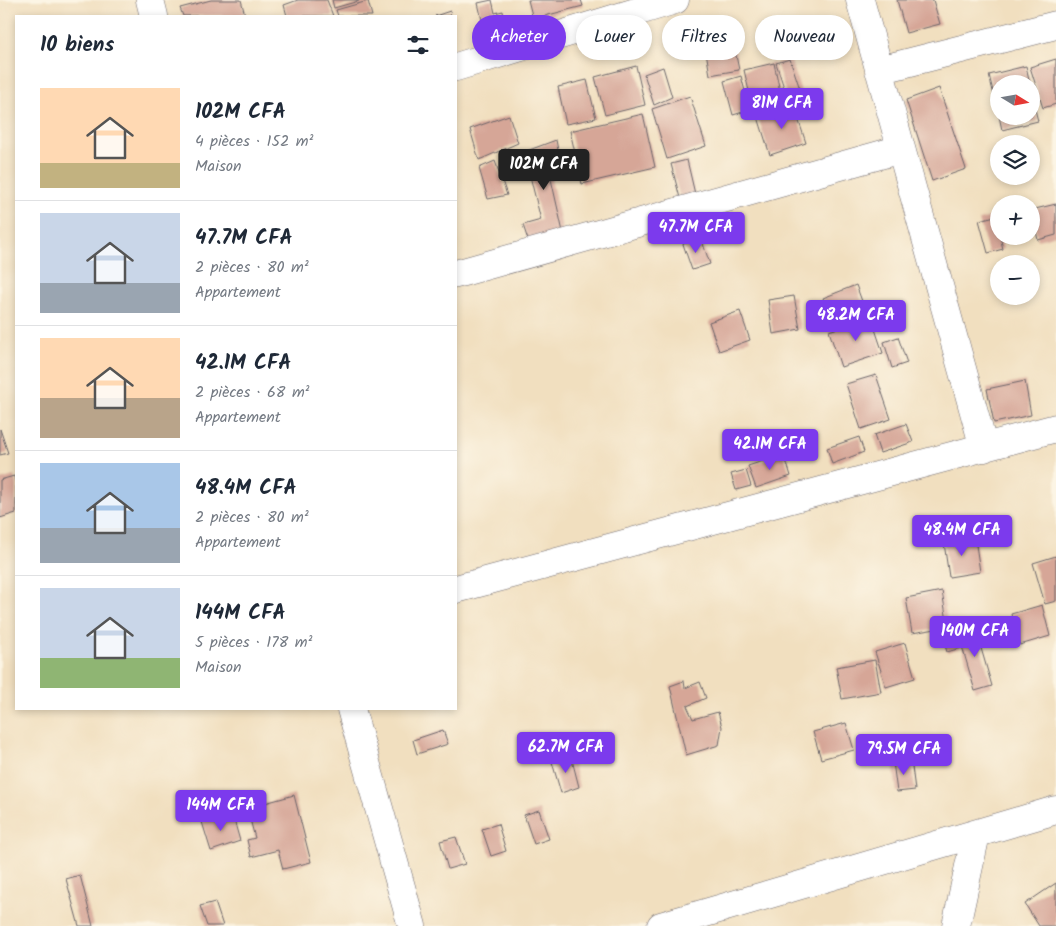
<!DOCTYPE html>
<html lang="fr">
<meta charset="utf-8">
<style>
:root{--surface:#fff;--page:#f2f2f3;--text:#1f2937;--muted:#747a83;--line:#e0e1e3;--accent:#7c3aed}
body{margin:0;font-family:Kalam,sans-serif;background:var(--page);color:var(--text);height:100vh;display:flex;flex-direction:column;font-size:19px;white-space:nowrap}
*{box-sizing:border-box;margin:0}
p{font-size:16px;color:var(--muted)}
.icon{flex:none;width:28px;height:28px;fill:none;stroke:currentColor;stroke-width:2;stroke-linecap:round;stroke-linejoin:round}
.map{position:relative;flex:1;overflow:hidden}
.panel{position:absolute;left:15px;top:15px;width:442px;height:695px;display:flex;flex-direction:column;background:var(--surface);border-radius:0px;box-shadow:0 2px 8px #0003}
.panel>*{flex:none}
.guide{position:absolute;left:472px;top:15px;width:475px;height:45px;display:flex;gap:10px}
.needle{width:32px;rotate:101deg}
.tools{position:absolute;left:990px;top:75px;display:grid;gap:10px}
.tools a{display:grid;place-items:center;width:50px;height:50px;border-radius:50%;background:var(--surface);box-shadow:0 2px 8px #0003;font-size:25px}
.price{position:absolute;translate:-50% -42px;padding:0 11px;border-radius:5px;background:var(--accent);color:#fff;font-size:16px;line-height:32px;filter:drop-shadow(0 1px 2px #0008)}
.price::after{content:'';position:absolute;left:50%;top:30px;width:15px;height:11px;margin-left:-8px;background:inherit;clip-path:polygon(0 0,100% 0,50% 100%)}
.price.current{background:#222;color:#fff}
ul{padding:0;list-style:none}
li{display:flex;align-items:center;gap:15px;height:125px;padding:0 25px}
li+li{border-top:1px solid var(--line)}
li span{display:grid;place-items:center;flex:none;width:140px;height:100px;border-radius:0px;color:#555}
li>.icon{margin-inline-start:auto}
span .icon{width:60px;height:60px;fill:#fffc;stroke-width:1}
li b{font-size:21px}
h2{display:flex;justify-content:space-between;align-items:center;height:60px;padding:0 25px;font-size:21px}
.chip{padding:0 18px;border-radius:22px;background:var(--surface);box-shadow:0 2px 8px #0003;font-size:18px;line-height:45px}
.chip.current{background:var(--accent);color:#fff}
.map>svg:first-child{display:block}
.building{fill:#d6a697}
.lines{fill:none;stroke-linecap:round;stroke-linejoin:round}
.minor-casing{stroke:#6a6469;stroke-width:29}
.minor{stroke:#fff;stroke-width:28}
</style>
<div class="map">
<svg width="1056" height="926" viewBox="0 0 1056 926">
<rect width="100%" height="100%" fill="#fcf5e5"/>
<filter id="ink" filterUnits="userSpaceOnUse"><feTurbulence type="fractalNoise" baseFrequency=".02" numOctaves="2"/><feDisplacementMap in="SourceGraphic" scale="10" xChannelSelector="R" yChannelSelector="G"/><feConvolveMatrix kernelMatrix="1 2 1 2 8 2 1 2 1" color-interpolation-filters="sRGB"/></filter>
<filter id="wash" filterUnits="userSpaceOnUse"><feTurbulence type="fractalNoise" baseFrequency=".0096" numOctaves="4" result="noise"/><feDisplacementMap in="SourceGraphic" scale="20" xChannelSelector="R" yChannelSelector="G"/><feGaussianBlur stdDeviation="1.12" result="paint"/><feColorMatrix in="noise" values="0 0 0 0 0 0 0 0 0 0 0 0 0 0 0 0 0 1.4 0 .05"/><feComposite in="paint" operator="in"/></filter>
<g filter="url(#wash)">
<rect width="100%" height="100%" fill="#f1dfbf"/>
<g id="blocks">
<!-- building -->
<path class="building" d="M 211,0 L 241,0 L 245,15 L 183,16 L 180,8 Z
M 298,0 L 327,0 L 333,16 L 287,16 L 284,5 Z
M 332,0 L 359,0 L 359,1 L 334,8 Z
M 492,0 L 495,13 L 503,11 L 506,30 L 485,33 L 478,3 Z
M 528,0 L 581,0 L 583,6 L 533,19 Z
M 897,0 L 933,0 L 940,24 L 906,33 Z
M 368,1 L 372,16 L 338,16 L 336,10 Z
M 450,11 L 451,16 L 435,16 Z
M 733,41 L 739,70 L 710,75 L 705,46 Z
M 790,59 L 802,95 L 788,100 L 776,63 Z
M 1056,59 L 1056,104 L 1043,108 L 1030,67 Z
M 774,63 L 782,101 L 753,108 L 744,70 Z
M 636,66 L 645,105 L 605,115 L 595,77 Z
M 1026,66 L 1030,84 L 999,84 L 998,112 L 989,75 Z
M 663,67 L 672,97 L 654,105 L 644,74 Z
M 741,76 L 750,110 L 733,115 L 724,81 Z
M 587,80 L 596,118 L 566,124 L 558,87 Z
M 939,88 L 966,169 L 932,181 L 906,100 Z
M 1031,94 L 1038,121 L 1002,130 L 999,116 L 1031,116 Z
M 690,96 L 706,146 L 667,159 L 652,109 Z
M 794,106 L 806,143 L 770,155 L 758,117 Z
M 643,114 L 655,167 L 582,184 L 570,131 Z
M 509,115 L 518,143 L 479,160 L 470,129 Z
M 556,140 L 563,176 L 551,179 L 563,232 L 529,243 L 523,225 L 541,220 L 524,152 Z
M 687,160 L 695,194 L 680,198 L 671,164 Z
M 495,161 L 507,195 L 488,199 L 479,168 Z
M 1056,204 L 1056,235 L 1038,240 L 1031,210 Z
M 995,216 L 1003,249 L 988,253 L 979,220 Z
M 701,238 L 710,264 L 692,270 L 683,244 Z
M 856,285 L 866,312 L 833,324 L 823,298 Z
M 794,296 L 800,329 L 773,334 L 768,300 Z
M 740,311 L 750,340 L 719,351 L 709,322 Z
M 871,317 L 883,353 L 841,367 L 829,331 Z
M 898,337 L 907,363 L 892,368 L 884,342 Z
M 876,375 L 891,419 L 861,429 L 846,384 Z
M 1025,381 L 1031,415 L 994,423 L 987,389 Z
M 906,424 L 913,442 L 880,453 L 874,435 Z
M 0,429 L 8,453 L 0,455 Z
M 859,437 L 864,452 L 832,464 L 827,448 Z
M 784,454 L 791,476 L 756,488 L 748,466 Z
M 746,470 L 751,486 L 736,490 L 731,474 Z
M 14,476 L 16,484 L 16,513 L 0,518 L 0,480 Z
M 975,538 L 980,572 L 949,577 L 944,543 Z
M 1056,556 L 1056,601 L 1045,604 L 1033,563 Z
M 942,591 L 948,627 L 912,633 L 906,598 Z
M 1042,605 L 1050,636 L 1020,645 L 1011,614 Z
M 974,624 L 992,686 L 975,691 L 957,629 Z
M 956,630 L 961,648 L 947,652 L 942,635 Z
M 905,643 L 915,678 L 886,687 L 875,652 Z
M 875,660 L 881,692 L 842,699 L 836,667 Z
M 684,681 L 685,688 L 700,682 L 706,698 L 687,706 L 693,719 L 718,712 L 722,727 L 719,745 L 686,755 L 670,686 Z
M 846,723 L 854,750 L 821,759 L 813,732 Z
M 443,730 L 448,744 L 417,754 L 413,740 Z
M 571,756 L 579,787 L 561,793 L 552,762 Z
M 911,759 L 915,790 L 897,792 L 893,762 Z
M 294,795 L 311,862 L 283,869 L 278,850 L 251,857 L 247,840 L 255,838 L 247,808 Z
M 539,810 L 549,839 L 534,844 L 524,815 Z
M 232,813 L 240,841 L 211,851 L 202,822 Z
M 498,824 L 506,851 L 491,856 L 482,829 Z
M 456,837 L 465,864 L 448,869 L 440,841 Z
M 80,875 L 93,926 L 79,926 L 66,879 Z
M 1056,883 L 1056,926 L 1039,926 L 1025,904 Z
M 215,902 L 223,926 L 207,926 L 200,906 Z"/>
</g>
</g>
<g filter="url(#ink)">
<use href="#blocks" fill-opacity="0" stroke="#6a6469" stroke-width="1"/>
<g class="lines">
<!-- minor casing -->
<g class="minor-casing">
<path id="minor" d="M 150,0 L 154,16
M 860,0 L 984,448
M 456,67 L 675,0
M 879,70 L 1056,25
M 456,274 L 901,149
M 456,589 L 1056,428
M 351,709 L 412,926
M 661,926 L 1056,810
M 956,926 L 976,834"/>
</g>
<!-- minor -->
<use href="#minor" class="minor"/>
</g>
</g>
</svg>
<div class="tools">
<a><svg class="needle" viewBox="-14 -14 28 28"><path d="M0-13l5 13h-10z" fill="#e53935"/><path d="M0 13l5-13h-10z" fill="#747a83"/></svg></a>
<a><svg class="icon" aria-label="layers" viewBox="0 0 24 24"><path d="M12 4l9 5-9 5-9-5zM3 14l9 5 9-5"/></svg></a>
<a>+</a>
<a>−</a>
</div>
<b class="price" style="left:782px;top:130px">81M CFA</b>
<b class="price current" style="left:544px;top:191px">102M CFA</b>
<b class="price" style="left:696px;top:254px">47.7M CFA</b>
<b class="price" style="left:856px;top:342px">48.2M CFA</b>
<b class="price" style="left:770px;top:471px">42.1M CFA</b>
<b class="price" style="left:962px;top:557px">48.4M CFA</b>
<b class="price" style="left:975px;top:658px">140M CFA</b>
<b class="price" style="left:566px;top:774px">62.7M CFA</b>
<b class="price" style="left:904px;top:776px">79.5M CFA</b>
<b class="price" style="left:221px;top:832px">144M CFA</b>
<div class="guide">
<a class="chip current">Acheter</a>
<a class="chip">Louer</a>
<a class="chip">Filtres</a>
<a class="chip">Nouveau</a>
</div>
<section class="panel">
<h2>10 biens<svg class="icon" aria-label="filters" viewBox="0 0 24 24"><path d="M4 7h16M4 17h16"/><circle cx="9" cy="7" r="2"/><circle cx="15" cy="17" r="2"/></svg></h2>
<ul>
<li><span style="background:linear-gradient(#ffd9b3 75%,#c2b280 0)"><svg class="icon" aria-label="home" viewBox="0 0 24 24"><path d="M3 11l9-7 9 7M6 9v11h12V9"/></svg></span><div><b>102M CFA</b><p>4 pièces · 152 m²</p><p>Maison</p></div></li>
<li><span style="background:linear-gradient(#c9d6e8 70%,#9aa5b1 0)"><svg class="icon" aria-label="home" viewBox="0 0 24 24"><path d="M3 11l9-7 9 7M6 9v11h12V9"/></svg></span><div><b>47.7M CFA</b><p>2 pièces · 80 m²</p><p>Appartement</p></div></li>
<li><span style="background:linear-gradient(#ffd9b3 60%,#b9a48a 0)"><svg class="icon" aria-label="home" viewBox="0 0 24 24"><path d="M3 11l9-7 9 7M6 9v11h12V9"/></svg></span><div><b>42.1M CFA</b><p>2 pièces · 68 m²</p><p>Appartement</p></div></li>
<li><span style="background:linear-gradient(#a9c7e8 65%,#9aa5b1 0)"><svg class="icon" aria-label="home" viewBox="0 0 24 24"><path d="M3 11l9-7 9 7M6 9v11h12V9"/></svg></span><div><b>48.4M CFA</b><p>2 pièces · 80 m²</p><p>Appartement</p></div></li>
<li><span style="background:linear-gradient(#c9d6e8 70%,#8fb573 0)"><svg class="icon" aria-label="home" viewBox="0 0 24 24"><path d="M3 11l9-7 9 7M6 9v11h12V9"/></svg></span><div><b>144M CFA</b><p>5 pièces · 178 m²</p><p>Maison</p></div></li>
</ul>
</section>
</div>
